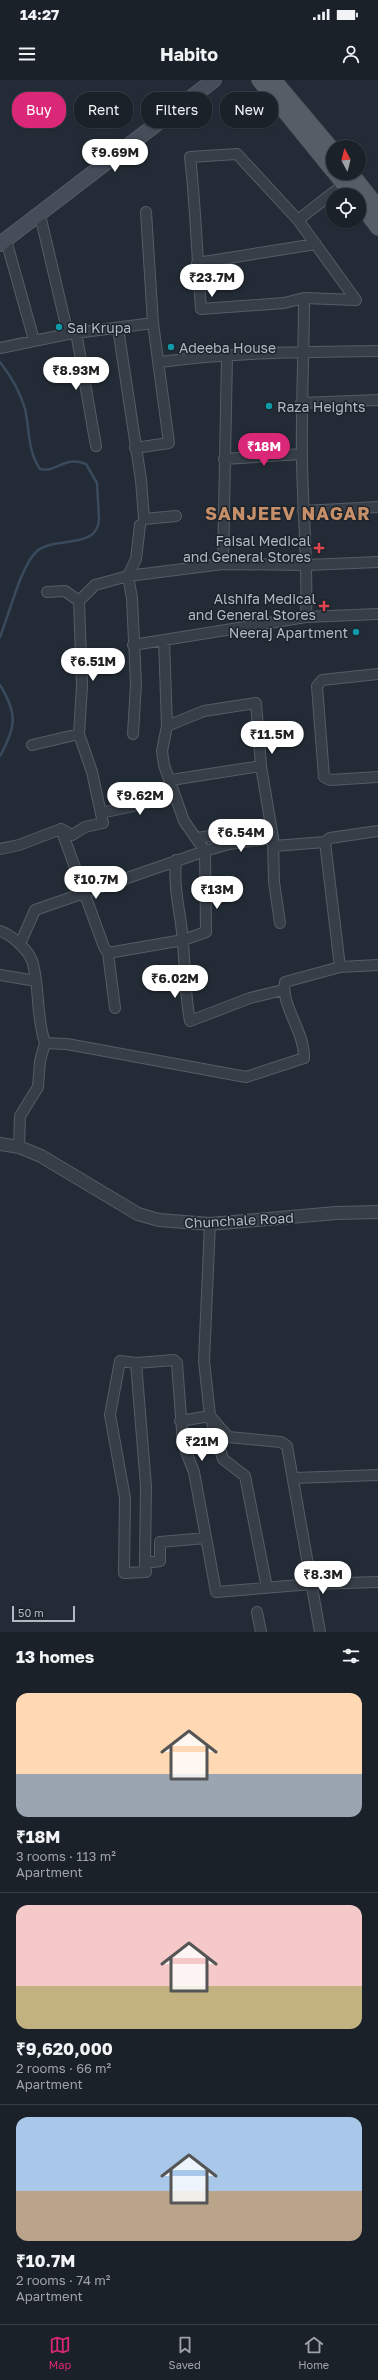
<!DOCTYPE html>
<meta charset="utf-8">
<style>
:root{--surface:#1a2128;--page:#272e34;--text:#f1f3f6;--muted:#9fa3a8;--line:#383e45;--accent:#db2777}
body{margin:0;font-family:"Golos Text",sans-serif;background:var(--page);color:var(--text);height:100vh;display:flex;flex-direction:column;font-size:15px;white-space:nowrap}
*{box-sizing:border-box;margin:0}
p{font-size:13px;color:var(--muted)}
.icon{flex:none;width:22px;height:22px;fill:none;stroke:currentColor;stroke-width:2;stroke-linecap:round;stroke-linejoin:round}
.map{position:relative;height:1552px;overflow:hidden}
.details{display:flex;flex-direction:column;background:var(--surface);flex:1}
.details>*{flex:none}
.hud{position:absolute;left:12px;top:12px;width:354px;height:36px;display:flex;gap:8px}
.needle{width:26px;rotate:353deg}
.buttons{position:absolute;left:326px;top:60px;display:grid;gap:8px}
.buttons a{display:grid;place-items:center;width:40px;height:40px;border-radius:50%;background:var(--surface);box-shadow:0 1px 3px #0004,0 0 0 1px var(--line);font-size:20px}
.scale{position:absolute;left:12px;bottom:10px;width:63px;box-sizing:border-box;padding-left:4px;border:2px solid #b2b9c3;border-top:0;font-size:11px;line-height:14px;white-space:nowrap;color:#b2b9c3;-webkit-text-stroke:3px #1c232b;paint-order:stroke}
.price{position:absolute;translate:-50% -34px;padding:0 9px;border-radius:14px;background:#fff;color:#222;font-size:13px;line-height:26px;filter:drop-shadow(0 1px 2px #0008)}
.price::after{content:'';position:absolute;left:50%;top:24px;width:12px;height:9px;margin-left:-6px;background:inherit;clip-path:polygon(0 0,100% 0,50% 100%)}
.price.on{background:var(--accent);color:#fff}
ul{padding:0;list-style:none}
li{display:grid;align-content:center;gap:8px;height:212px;padding:0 16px}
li+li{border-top:1px solid var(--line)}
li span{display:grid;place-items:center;height:124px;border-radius:12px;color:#555}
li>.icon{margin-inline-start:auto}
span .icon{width:72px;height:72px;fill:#fffc;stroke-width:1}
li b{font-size:17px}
h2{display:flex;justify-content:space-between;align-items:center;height:48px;padding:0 16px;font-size:17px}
.pill{padding:0 14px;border-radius:16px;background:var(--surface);box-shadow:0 1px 3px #0004,0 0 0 1px var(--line);font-size:14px;line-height:36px}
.pill.on{background:var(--accent);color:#fff}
.status{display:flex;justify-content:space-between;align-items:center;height:28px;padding:0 20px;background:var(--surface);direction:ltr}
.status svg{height:11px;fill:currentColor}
header{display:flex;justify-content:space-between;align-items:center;height:52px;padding:0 16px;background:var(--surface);font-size:18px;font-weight:700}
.tabs{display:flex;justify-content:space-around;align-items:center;height:56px;border-top:1px solid var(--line);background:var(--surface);font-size:11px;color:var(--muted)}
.tabs a{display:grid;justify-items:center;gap:2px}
.tabs .on{color:var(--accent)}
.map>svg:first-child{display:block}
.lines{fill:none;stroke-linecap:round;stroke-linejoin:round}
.stream{stroke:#3a4a5d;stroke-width:2.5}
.minor-casing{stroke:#555c65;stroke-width:12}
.tertiary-casing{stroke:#555c65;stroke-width:14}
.secondary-casing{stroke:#555c65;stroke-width:16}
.primary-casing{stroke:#404750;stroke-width:16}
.minor{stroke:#373e47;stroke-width:10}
.tertiary{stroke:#373e47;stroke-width:12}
.secondary{stroke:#454d59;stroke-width:14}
.primary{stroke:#555d67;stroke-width:15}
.culture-dot{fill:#0f9aa8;stroke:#1c232b;stroke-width:1.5}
.health-dot{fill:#e0444e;stroke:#1c232b;stroke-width:1.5}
.labels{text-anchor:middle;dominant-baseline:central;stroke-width:3;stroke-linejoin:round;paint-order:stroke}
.poi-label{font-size:14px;fill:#b2b9c3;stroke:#1c232b;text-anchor:start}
.street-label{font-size:14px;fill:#b2b9c3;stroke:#1c232b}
.district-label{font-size:18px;font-weight:bold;letter-spacing:1px;fill:#c68f69;stroke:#1c232b}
</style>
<div class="status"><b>14:27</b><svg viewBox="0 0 49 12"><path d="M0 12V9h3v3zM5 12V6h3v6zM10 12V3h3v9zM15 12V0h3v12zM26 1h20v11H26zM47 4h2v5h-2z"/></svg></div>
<header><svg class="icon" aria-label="menu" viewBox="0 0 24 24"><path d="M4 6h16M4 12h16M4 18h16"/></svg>Habito<svg class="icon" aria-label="person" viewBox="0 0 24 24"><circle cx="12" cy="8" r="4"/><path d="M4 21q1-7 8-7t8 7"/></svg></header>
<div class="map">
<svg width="378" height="1552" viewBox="0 0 378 1552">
<rect width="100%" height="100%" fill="#232c36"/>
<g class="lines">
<!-- stream -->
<path class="stream" d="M 0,282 C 11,296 20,312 25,329 C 30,350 27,370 40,389 C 58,393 63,375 86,384 L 97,403 L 99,439 C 98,470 55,456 37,471 C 21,485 9,535 0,557
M 0,605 C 18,634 16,647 0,676"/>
<!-- minor casing -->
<g class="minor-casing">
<path id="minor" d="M 146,132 L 153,243
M 40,135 L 68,254 L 153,243 L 169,363 L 135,368
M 298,140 L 237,74 L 190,77 C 196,128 197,178 201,229 L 284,223 L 304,218 L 356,220 L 298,140 L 348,101
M 6,160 L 34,260
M 197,183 L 316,164
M 304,218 C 304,273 301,327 302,382 C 303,434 308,486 306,537 L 378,534
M 118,248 L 141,400 L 144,439 L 176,436
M 76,252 L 96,366
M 0,268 L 68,254
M 227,276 L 223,484 L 307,485 L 378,482
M 160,282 C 232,272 305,272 378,271
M 301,323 L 378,320
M 224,379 L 302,374
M 303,431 L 378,427
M 47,512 L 65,511 L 79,521
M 133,565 L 306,537
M 378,594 L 322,600 L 317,606 L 324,697 L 330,700 L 378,697
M 167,646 L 204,631 L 256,623 L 261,686 L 273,758 L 274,802 L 280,843
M 133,654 L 136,604 L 132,518 L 128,496 L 223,484
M 32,665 L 79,654
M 171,700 L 261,686
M 101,733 L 175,717
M 61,749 L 104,867 L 108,873 L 115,928
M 198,758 L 270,746
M 325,762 L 340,887
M 274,766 L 325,762 L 330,758 L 378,751
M 0,769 L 19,765 L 61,749 L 72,755 L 85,747 L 103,743 L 92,692 L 79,654 L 82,606 L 79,521 L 95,505 L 128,496 L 136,479 L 140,445
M 176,780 C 173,810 181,833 183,862 C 185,889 185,915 190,941 L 250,918 L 283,910
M 0,851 C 11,854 31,872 33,884 C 40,911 36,937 45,963
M 20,864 L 35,830 L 205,771 L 229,764 L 273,758
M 108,873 L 183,860 L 206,852 L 205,771 L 184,741 L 164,685 L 162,671 L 167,646 L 164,560
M 0,895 L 36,901
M 19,1067 L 20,1036 L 38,1007 L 40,981 L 45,963 L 67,964 L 246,997 L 304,978 C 305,952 280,924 285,902 L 340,887 L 378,885
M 136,1283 L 174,1280 L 177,1283 L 183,1364 L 194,1392 L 216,1512 L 312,1504 L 378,1502
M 210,1336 L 228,1357 L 281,1362 L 287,1366 L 320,1552
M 211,1339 L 223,1379 L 245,1396 L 267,1508
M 180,1341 L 210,1336 L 204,1281 L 210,1144
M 294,1398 L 378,1395
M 145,1483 L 146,1406 L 136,1283 L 120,1281 L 110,1335 L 125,1418 L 124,1493 L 146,1492 L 145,1483 L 160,1481 L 160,1462 L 206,1458
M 257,1532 L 261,1552"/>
</g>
<!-- tertiary casing -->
<g class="tertiary-casing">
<path id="tertiary" d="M 0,1064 L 19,1067 L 41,1076 L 138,1134 L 159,1140 L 210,1144 L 336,1133 L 378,1132"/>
</g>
<!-- secondary casing -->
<g class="secondary-casing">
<path id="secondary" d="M 0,164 L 214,0"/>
</g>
<!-- primary casing -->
<g class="primary-casing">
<path id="primary" d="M 259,0 L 333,91
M 274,0 L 333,70
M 335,93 L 352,115
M 351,93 L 378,127
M 359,123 L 378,148"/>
</g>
<!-- minor -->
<use href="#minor" class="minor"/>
<!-- tertiary -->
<use href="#tertiary" class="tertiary"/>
<!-- secondary -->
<use href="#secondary" class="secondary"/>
<!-- primary -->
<use href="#primary" class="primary"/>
</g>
<!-- markers -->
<g class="culture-dot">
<circle cx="59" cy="247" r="4"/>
<circle cx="171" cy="267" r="4"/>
<circle cx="269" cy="326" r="4"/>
<circle cx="356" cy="552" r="4"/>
</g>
<g class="health-dot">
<path d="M317 462h4v4h4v4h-4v4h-4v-4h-4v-4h4z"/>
<path d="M322 520h4v4h4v4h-4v4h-4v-4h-4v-4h4z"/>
</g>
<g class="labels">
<!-- poi labels -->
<g class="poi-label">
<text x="67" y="247">Sai Krupa</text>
<text x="179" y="267">Adeeba House</text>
<text x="277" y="326">Raza Heights</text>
<text x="311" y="460" text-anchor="end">Faisal Medical<tspan x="311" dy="16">and General Stores</tspan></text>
<text x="316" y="518" text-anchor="end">Alshifa Medical<tspan x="316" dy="16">and General Stores</tspan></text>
<text x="348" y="552" text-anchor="end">Neeraj Apartment</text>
</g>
<!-- street labels -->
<g class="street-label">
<text transform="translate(239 1140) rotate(-3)">Chunchale Road</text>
</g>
<!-- district labels -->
<g class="district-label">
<text x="288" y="433">SANJEEV NAGAR</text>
</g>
</g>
</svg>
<div class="buttons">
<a><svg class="needle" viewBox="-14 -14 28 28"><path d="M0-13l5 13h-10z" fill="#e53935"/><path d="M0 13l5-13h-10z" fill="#9fa3a8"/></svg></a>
<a><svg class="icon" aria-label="locate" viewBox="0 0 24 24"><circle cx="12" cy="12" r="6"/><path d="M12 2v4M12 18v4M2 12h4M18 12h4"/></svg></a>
</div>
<div class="scale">50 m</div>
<b class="price" style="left:115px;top:93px">₹9.69M</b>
<b class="price" style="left:212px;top:218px">₹23.7M</b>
<b class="price" style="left:76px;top:311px">₹8.93M</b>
<b class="price on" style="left:264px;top:387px">₹18M</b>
<b class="price" style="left:93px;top:602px">₹6.51M</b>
<b class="price" style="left:272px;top:675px">₹11.5M</b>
<b class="price" style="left:140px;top:736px">₹9.62M</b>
<b class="price" style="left:241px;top:773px">₹6.54M</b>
<b class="price" style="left:96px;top:820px">₹10.7M</b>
<b class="price" style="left:217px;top:830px">₹13M</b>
<b class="price" style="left:175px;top:919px">₹6.02M</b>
<b class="price" style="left:202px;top:1382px">₹21M</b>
<b class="price" style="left:323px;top:1515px">₹8.3M</b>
<div class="hud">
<a class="pill on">Buy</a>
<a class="pill">Rent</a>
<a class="pill">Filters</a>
<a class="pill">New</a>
</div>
</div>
<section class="details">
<h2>13 homes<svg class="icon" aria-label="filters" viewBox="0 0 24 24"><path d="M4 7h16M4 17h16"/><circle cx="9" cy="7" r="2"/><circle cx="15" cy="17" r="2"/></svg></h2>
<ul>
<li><span style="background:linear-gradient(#ffd9b3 65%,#9aa5b1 0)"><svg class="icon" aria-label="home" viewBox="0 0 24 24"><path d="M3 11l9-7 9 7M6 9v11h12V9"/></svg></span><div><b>₹18M</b><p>3 rooms · 113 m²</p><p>Apartment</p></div></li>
<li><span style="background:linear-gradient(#f6c9c9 65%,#c2b280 0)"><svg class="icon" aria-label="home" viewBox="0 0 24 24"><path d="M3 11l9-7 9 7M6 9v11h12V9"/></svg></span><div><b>₹9,620,000</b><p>2 rooms · 66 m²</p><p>Apartment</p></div></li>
<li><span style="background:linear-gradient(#a9c7e8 60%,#b9a48a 0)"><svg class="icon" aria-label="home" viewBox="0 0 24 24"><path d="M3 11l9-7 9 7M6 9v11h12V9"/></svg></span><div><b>₹10.7M</b><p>2 rooms · 74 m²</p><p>Apartment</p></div></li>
</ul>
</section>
<nav class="tabs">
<a class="on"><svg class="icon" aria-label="map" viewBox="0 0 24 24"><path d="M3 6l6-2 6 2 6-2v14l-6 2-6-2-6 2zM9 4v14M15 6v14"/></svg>Map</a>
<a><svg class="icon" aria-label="saved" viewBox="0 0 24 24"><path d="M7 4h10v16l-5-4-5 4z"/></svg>Saved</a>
<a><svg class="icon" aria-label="home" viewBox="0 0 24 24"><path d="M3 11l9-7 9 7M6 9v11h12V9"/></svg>Home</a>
</nav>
